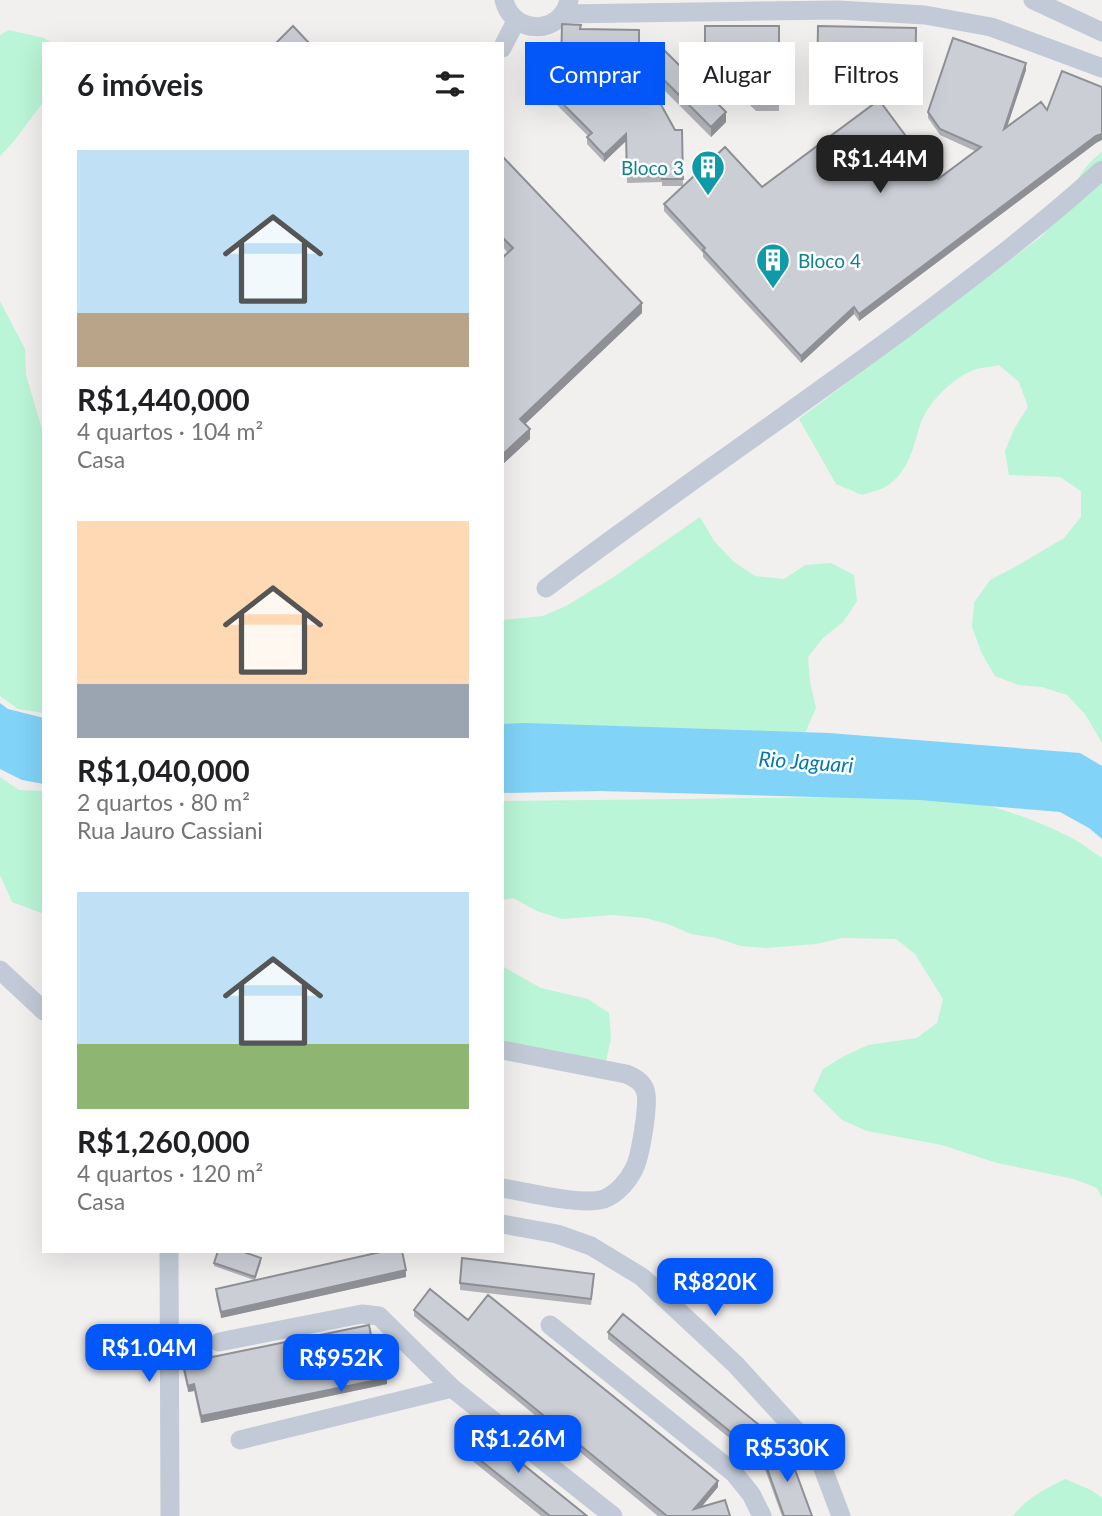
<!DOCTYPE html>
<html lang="pt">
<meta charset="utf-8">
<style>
:root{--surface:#fff;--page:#f2f2f2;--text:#202124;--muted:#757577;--accent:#0357f9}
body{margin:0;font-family:Lato,sans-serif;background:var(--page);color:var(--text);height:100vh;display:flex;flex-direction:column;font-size:26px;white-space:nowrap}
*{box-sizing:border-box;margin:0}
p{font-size:23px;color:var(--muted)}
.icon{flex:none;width:38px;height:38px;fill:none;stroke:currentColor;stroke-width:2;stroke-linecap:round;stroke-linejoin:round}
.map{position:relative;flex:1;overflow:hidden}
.sheet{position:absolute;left:42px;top:42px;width:462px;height:1211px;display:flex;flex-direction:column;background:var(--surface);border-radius:0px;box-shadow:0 7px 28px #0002}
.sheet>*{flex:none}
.guide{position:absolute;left:525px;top:42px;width:471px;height:63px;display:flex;gap:14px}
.price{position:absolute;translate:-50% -60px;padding:0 16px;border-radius:14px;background:var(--accent);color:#fff;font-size:23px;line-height:46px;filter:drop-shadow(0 2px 4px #0008)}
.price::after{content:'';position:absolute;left:50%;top:42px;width:21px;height:16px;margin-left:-10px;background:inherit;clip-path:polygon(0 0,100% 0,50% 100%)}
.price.on{background:#222;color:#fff}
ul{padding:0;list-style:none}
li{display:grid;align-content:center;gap:14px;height:371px;padding:0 35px}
li span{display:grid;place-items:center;height:217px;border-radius:0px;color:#555}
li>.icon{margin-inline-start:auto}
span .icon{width:126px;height:126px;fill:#fffc;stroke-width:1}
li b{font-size:30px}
h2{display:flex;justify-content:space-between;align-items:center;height:84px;padding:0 35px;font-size:30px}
.tag{padding:0 24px;border-radius:0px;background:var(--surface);box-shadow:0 7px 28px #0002;font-size:24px;line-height:63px}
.tag.on{background:var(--accent);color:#fff}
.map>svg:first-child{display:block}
.green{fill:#b9f5d6}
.water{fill:#81d3f7}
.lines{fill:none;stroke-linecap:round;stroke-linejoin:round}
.minor{stroke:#c1cad6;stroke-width:19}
.wall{fill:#afb1b7}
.shaded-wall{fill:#8e9095}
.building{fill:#cbced5;stroke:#8e9095;stroke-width:2}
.labels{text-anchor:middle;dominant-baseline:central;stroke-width:5;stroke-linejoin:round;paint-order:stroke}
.culture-label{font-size:19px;fill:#0d838f;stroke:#fff;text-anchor:end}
.water-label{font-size:21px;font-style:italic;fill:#017aaf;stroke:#fff}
</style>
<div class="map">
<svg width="1102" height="1516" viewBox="0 0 1102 1516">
<rect width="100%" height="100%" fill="#f2efef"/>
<!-- green -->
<path class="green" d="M 9,30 L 44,38 L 53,44 L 44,44 L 44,101 L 14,141 L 0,156 L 0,35 Z
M 1102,152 L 1102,743 L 1085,714 L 1067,695 L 1042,687 L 1018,685 L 995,676 L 982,654 L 972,627 L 974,603 L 990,580 L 1015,567 L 1064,538 L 1081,517 L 1081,491 L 1060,477 L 1009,475 L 1005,451 L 1014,429 L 1028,407 L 1019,382 L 999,365 C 992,367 984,367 977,369 C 954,376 928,402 920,425 C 913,448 909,471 887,486 C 881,490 870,492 862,495 L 836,484 L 799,419 L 1042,236 C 1049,227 1057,218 1063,208 C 1077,183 1078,171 1102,152 Z
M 0,301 L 25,349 L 26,375 L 44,436 L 44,713 L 18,709 L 0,696 Z
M 700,517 L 714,541 L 734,562 L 755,576 L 784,579 L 805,565 L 831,563 L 854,575 L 857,601 L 843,622 L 823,638 L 808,657 L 810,682 L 816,708 L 805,733 L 502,737 L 502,620 L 543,616 L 566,606 L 612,578 Z
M 0,777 L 19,790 L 44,791 L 44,914 L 12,902 L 0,875 Z
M 949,796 C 990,804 1032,818 1070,837 C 1081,842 1091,851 1102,858 L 1102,1198 L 1097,1188 L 1074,1179 L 997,1163 L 942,1145 L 867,1131 L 842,1120 L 813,1091 L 823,1069 L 844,1056 L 868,1045 L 917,1038 L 937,1023 L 943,999 L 915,954 L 896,939 L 842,938 L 816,944 L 766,948 L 741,946 L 716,938 L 691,934 L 668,924 L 645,918 L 613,915 L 562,919 L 537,911 L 513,898 L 502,900 L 502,801 Z
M 502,966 L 541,988 L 588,999 L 609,1013 L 611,1038 L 606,1061 L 502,1052 Z
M 1065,1479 L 1091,1490 L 1102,1498 L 1102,1516 L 1013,1516 C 1027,1498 1045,1489 1065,1479 Z"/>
<!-- water -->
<path class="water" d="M 0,703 L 8,709 L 44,718 L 44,784 L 22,780 L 0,769 Z
M 525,723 L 829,733 L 1080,753 L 1102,766 L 1102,839 L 1089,828 L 1060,812 L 920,800 L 600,791 L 502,793 L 502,724 Z"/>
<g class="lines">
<!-- minor -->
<path class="minor" d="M 504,0 C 512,35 561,36 569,0
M 1033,0 L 1102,32
M 563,14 L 838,10 L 925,15 L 991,27 L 1102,68
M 502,48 L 516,21
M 546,588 C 665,498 788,415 908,326 C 974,276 1041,226 1102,170
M 0,970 L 44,1011
M 502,1050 L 626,1074 C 634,1077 642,1081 645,1090 C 650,1102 640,1158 634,1169 C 628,1181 617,1194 604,1199 C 580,1206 528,1192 502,1188
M 502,1224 L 557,1234 L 591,1246 L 642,1277 L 736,1365 L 801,1436 L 822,1466 L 841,1516
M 169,1251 L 170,1516
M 550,1325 L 734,1473 L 751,1494 L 762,1516
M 219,1342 L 362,1314 L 379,1316 L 452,1388 L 613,1516
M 240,1440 L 452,1388"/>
</g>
<!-- wall -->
<path class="wall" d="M 705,26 L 779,26 L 779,111 L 756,111 L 705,61 Z
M 818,26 L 916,28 L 915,95 L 874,94 L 875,65 L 842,65 L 842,93 L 817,93 Z
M 580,29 L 639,30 L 639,80 L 675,130 L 682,130 L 683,186 L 662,186 L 662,182 L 627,183 L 626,141 L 604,162 L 587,144 L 587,137 L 588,136 L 547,95 L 548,87 L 528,67 L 528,60 L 561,66 Z
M 650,66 L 726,122 L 711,137 L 650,76 Z
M 1026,70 L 1007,127 L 1047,110 L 1096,143 L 859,321 L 854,314 L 801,363 L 703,257 L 703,253 L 664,211 L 664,204 L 762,187 L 914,155 L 938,179 L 975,151 L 940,135 L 928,118 L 928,112 Z
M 502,156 L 642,313 L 525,424 L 530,439 L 502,465 L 508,253 L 502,246 Z
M 261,1262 L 255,1280 L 406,1277 L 221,1318 L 216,1295 L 216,1289 L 254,1280 L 214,1266 L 214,1263 Z
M 594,1280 L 591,1305 L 460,1290 L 460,1283 Z
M 414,1310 L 468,1320 L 718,1487 L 701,1507 L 730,1516 L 658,1516 L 414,1316 Z
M 608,1332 L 769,1439 L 754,1458 L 608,1339 Z
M 375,1356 L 387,1384 L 201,1423 L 194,1391 L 188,1392 L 183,1370 L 183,1363 Z
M 459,1443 L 587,1516 L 541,1516 L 459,1450 Z
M 763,1457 L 812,1516 L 782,1516 L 763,1464 Z"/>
<!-- shaded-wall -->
<path class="shaded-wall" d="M 1026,63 L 1026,70 L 1004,136 L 1004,129 Z
M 726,112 L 726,122 L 711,137 L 711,127 Z
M 626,134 L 626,141 L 604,162 L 604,155 Z
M 1102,134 L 1102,140 L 1096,143 L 859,321 L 859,314 L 1096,136 Z
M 642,303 L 642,313 L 520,429 L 520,419 Z
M 854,307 L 854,314 L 801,363 L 801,356 Z
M 530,429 L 530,439 L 502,465 L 502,455 Z
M 406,1270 L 406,1277 L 221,1318 L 221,1312 Z
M 387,1378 L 387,1384 L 201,1423 L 201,1416 Z
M 194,1384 L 194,1391 L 188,1392 L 188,1386 Z
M 769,1433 L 769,1439 L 754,1458 L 754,1451 Z
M 718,1481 L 718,1487 L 694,1516 L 694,1509 Z"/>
<!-- building -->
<path class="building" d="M 562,24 L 581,25 L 580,29 L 639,30 L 639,57 L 631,50 L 639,64 L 639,80 L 644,74 L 675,130 L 682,130 L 683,179 L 662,179 L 662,175 L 627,176 L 626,134 L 604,155 L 587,137 L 592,133 L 547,88 L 551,84 L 528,60 L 541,46 L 561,66 Z
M 293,26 L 310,44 L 275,44 Z
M 705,26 L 779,26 L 779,103 L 756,103 L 705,53 Z
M 818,26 L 916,28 L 915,88 L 874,88 L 875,58 L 842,58 L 842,87 L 817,86 Z
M 953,38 L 1026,63 L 1004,129 L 1041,102 L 1047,110 L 1062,71 L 1102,87 L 1102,134 L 1096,136 L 859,314 L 854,307 L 801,356 L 703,250 L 705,248 L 664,204 L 725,147 L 762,187 L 879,100 L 914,147 L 914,155 L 916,150 L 938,179 L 981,147 L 940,129 L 928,112 Z
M 665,51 L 726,112 L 711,127 L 650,66 Z
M 502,156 L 642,303 L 520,419 L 530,429 L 502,455 L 502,258 L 513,248 L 502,237 Z
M 218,1251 L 241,1251 L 261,1258 L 255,1277 L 214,1263 Z
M 385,1251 L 402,1251 L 406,1270 L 221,1312 L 216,1289 Z
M 462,1258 L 594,1274 L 591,1299 L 460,1283 Z
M 430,1289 L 468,1320 L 488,1295 L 718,1481 L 694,1509 L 725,1500 L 730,1516 L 667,1516 L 414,1310 Z
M 623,1314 L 769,1433 L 754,1451 L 608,1332 Z
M 369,1325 L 375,1356 L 382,1355 L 387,1378 L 201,1416 L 194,1384 L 188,1386 L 183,1363 Z
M 474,1425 L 587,1516 L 550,1516 L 459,1443 Z
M 787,1448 L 812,1516 L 784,1516 L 763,1457 Z"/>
<!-- icons -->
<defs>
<g id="building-pin" transform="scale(1.75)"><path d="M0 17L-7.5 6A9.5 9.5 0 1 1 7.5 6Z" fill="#0f9aa8" stroke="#fff"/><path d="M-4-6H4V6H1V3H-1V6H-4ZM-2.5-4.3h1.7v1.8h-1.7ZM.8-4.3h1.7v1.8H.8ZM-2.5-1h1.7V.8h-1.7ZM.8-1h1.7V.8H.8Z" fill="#fff"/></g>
</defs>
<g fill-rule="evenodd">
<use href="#building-pin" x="708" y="167"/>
<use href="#building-pin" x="773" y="260"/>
</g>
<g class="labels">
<!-- culture labels -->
<g class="culture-label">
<text x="684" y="167">Bloco 3</text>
<text x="798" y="260" text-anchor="start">Bloco 4</text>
</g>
<!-- water labels -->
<g class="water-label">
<text transform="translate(806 761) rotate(4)">Rio Jaguari</text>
</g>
</g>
</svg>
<b class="price on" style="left:880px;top:195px">R$1.44M</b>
<b class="price" style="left:715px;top:1318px">R$820K</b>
<b class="price" style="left:149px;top:1384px">R$1.04M</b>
<b class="price" style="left:341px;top:1394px">R$952K</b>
<b class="price" style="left:518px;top:1475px">R$1.26M</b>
<b class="price" style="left:787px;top:1484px">R$530K</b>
<div class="guide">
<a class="tag on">Comprar</a>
<a class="tag">Alugar</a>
<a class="tag">Filtros</a>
</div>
<section class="sheet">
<h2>6 imóveis<svg class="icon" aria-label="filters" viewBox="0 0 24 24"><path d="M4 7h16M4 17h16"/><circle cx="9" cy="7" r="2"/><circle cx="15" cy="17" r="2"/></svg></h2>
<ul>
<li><span style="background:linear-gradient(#bfe0f5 75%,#b9a48a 0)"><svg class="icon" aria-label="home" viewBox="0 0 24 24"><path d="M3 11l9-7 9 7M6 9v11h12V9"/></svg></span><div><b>R$1,440,000</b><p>4 quartos · 104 m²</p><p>Casa</p></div></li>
<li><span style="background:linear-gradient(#ffd9b3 75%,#9aa5b1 0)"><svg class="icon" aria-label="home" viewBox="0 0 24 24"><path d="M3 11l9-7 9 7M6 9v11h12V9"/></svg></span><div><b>R$1,040,000</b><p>2 quartos · 80 m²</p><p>Rua Jauro Cassiani</p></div></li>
<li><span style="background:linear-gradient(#bfe0f5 70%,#8fb573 0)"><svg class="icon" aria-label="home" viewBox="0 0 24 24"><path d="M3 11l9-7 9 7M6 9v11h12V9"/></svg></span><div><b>R$1,260,000</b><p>4 quartos · 120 m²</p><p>Casa</p></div></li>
</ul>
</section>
</div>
